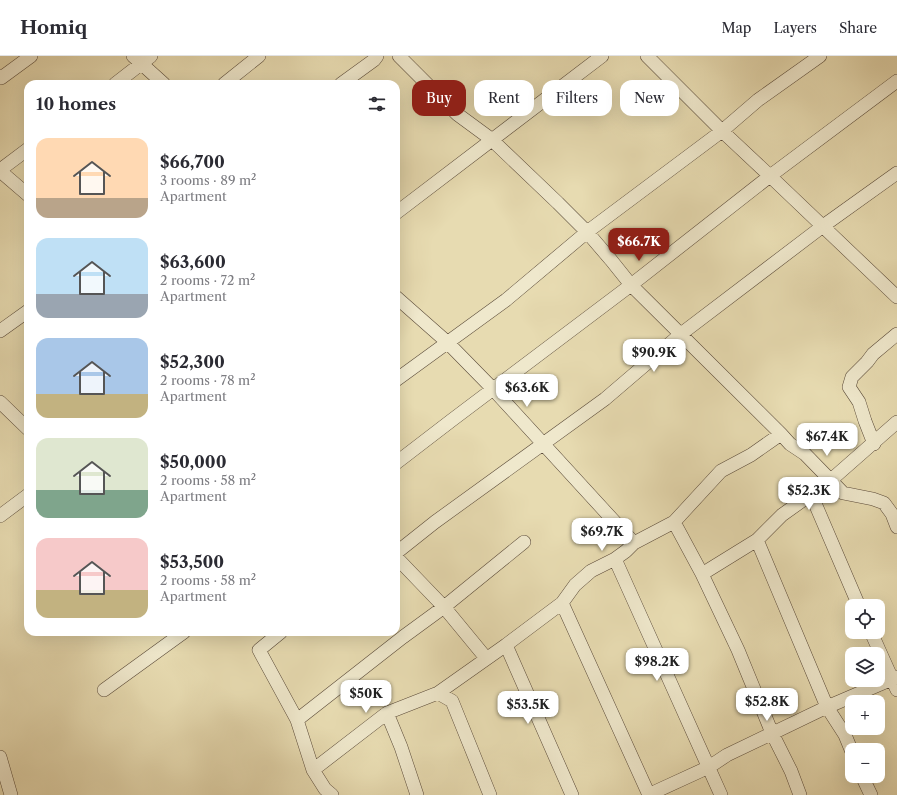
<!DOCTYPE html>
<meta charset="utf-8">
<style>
:root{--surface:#fff;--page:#f2f2f3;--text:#2b2b33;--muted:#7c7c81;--line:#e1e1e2;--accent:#8f2418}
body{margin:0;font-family:"Libre Caslon Text",serif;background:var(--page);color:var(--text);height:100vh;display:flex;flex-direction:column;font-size:15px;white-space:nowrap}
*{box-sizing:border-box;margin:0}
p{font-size:13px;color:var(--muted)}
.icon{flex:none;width:22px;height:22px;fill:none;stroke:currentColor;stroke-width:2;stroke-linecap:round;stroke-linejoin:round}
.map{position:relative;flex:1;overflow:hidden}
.side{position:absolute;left:24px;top:24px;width:376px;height:556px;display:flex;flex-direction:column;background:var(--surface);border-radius:12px;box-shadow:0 4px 16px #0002}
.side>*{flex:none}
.banner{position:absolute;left:412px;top:24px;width:380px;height:36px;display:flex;gap:8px}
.controls{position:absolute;left:845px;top:543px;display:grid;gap:8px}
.controls a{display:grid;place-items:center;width:40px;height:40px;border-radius:8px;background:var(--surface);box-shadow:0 4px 16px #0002;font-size:20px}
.price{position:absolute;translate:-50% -34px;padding:0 9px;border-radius:8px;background:#fff;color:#222;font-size:13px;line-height:26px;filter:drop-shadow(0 1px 2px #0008)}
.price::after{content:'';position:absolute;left:50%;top:24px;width:12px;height:9px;margin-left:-6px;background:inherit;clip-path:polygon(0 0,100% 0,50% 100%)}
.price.current{background:var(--accent);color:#fff}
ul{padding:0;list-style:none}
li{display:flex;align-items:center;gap:12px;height:100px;padding:0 12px}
li span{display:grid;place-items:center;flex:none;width:112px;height:80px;border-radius:12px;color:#555}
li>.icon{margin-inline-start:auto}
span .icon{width:48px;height:48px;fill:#fffc;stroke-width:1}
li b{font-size:17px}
h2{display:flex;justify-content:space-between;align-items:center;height:48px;padding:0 12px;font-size:17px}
.pill{padding:0 14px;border-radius:12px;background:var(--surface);box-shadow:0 4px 16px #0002;font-size:14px;line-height:36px}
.pill.current{background:var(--accent);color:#fff}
header{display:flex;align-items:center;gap:24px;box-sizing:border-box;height:56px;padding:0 20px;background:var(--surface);border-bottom:1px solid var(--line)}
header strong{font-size:19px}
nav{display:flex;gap:22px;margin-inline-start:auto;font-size:14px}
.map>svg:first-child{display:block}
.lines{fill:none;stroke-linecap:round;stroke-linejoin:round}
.minor-casing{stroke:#5a4a39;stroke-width:14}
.minor{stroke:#efe8cc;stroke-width:13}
</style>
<header>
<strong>Homiq</strong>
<nav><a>Map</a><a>Layers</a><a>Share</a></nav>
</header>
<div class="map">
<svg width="897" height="739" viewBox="0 0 897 739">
<rect width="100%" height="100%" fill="#e7dbb1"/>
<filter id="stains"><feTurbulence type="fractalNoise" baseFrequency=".005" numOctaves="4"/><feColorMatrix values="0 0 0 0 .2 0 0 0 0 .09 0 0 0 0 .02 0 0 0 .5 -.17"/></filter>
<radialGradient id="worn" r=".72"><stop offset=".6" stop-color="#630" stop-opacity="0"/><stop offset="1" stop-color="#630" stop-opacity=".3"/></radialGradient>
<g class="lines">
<!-- minor casing -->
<g class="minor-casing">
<path id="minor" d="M 133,0 L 164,28
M 399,0 L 457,58 L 491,83 L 558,147 L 587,176 L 611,204 L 631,229 L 781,378 L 790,388 L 805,398 L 843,437 L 873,443 L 884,447 L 892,458 L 897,471
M 647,0 L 722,75 L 770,120 L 897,241
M 0,20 L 1,22 L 31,0
M 115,28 L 151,0
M 224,28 L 259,0
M 341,28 L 374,4 L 377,0
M 0,114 L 28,93
M 0,115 L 28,139
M 396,157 L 602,0
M 396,241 L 447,286 L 493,333 L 634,487
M 0,275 L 28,255
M 396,324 L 506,244 L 587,176 L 722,75 L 758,44 L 820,0
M 0,346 L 28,373
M 874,388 L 865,365 L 859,346 L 849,331 L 852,321 L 867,306 L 873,298 L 897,278
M 396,407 L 452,364 L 631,229 L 770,120 L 897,25
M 811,438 L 859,550
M 0,460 L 28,439
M 674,466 L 702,518 L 738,594 L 772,677 L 791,715 L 800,739
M 757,484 L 827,651 L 845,679 L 852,696
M 396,497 L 435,466 L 605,343 L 681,278 L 823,170 L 897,117
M 396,501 L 444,551 L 486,602
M 615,503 L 721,739
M 702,518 L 757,484 L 782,459 L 831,424 L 897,366
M 562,547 L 649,739
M 281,576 L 259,594 L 297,664 L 313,714 L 325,733 L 332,739
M 871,576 L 897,634
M 506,589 L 572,739
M 104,634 L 184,576
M 438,637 L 452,645 L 490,739
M 387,657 L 401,691 L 417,739
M 297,664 L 403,581 L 444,551 L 524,486
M 0,701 L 11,739
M 313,714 L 387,657 L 438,637 L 506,589 L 562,547 L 575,529 L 591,515 L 615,503 L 626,495 L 634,487 L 674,466 L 721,415 L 751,399 L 781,378
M 862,720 L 871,739
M 648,739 L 709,711 L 727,699 L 827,651 L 897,621"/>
</g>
<!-- minor -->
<use href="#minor" class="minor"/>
</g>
<rect width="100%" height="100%" filter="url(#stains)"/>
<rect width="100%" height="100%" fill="url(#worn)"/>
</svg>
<div class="controls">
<a><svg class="icon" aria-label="locate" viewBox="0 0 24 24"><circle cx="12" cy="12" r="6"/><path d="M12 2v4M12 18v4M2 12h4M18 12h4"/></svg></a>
<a><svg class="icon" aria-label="layers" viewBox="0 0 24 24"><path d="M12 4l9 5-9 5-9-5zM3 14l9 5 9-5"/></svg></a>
<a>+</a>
<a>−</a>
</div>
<b class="price current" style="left:639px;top:206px">$66.7K</b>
<b class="price" style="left:654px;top:317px">$90.9K</b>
<b class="price" style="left:527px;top:352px">$63.6K</b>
<b class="price" style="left:827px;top:401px">$67.4K</b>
<b class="price" style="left:809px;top:455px">$52.3K</b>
<b class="price" style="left:602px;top:496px">$69.7K</b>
<b class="price" style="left:657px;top:626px">$98.2K</b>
<b class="price" style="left:366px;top:658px">$50K</b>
<b class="price" style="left:767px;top:666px">$52.8K</b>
<b class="price" style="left:528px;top:669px">$53.5K</b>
<div class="banner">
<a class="pill current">Buy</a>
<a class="pill">Rent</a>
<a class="pill">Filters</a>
<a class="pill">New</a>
</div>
<section class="side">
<h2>10 homes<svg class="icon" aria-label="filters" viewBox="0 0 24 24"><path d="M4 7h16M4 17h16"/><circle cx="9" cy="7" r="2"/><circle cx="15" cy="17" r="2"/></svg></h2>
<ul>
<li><span style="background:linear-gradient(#ffd9b3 75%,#b9a48a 0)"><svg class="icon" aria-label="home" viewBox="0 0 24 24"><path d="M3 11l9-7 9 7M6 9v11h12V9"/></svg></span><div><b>$66,700</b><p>3 rooms · 89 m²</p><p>Apartment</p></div></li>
<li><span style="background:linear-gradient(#bfe0f5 70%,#9aa5b1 0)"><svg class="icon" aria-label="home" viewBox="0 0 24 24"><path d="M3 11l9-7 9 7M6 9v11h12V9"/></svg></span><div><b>$63,600</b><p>2 rooms · 72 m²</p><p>Apartment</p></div></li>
<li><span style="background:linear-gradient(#a9c7e8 70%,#c2b280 0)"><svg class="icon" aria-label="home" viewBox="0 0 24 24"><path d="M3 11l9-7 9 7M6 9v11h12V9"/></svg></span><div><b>$52,300</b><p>2 rooms · 78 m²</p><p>Apartment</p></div></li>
<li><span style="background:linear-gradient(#dfe7d0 65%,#7fa58c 0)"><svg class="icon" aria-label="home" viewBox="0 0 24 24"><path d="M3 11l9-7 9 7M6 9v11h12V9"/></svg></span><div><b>$50,000</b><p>2 rooms · 58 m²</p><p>Apartment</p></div></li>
<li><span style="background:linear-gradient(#f6c9c9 65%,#c2b280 0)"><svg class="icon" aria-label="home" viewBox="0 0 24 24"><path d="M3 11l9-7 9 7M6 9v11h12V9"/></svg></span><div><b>$53,500</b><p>2 rooms · 58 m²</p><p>Apartment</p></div></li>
</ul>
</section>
</div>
